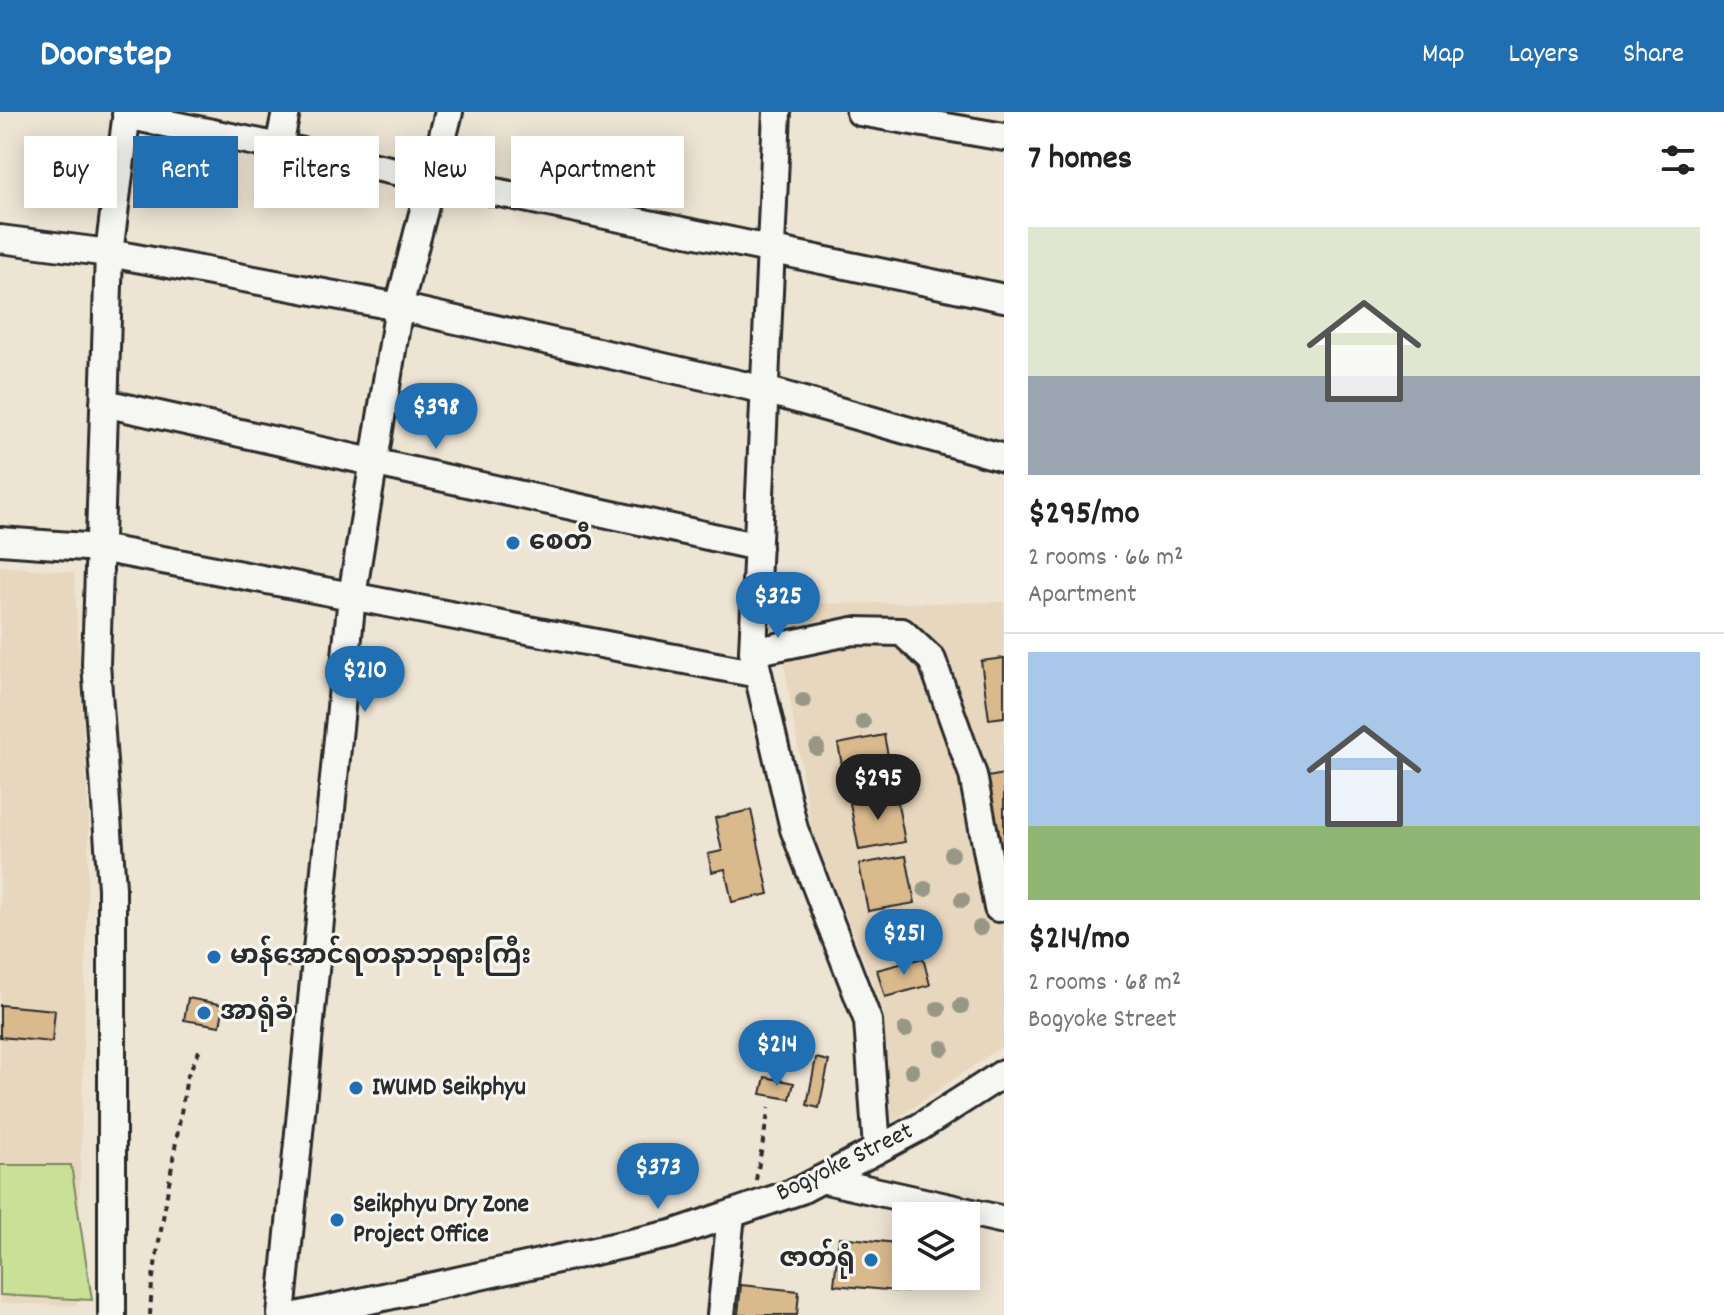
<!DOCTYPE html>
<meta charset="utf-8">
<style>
:root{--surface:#fff;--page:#f6f6f6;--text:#222;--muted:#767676;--line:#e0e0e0;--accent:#1f6fb2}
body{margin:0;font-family:Dekko,"Noto Sans Myanmar",sans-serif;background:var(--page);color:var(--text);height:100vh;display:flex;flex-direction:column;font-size:30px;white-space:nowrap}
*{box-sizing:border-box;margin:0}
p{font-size:26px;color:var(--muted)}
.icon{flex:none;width:44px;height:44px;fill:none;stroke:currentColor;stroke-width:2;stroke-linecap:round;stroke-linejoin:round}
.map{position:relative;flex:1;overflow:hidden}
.drawer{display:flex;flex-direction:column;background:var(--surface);width:720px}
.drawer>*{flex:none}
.top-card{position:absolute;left:24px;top:24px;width:760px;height:72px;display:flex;gap:16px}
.fabs{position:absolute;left:892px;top:1090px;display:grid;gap:16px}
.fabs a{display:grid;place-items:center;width:88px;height:88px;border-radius:0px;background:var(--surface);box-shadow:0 4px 20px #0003;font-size:40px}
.price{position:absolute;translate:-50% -68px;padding:0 18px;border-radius:28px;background:var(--accent);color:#fff;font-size:26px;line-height:52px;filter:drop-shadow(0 2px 4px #0008)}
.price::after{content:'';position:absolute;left:50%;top:48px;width:24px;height:18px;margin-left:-12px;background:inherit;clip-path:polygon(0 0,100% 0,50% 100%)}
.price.current{background:#222;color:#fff}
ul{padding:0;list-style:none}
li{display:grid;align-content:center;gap:16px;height:424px;padding:0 24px}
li+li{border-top:2px solid var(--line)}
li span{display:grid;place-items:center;height:248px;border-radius:0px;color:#555}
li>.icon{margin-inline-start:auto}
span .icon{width:144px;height:144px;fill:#fffc;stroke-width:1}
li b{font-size:34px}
h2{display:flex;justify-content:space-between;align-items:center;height:96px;padding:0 24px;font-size:34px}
.chip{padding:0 28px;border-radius:0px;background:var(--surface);box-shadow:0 4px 20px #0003;font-size:28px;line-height:72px}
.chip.current{background:var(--accent);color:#fff}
header{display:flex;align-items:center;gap:48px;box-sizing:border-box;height:112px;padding:0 40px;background:var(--accent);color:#fff}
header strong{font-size:38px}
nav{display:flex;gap:44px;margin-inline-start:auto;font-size:28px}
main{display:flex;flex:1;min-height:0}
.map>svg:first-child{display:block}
.built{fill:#e8d7bf}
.green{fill:#c8e197;stroke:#7a8661;stroke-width:2}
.building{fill:#dab98d;stroke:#2b2b2b;stroke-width:2}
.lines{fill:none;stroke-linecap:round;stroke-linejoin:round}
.minor-casing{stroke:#2b2b2b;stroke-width:32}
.path{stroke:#2b2b2b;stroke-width:4;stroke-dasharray:6 6;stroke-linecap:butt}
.minor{stroke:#f6f6f2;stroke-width:26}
.tree{fill:#989786}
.poi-dot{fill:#1f6fb2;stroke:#f6f6f2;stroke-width:3}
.labels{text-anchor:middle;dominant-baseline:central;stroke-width:6;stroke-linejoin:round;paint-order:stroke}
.poi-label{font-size:26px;font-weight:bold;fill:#2b2b2b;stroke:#f6f6f2;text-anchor:start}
.street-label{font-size:26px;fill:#2b2b2b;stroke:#f6f6f2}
</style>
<header>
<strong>Doorstep</strong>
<nav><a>Map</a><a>Layers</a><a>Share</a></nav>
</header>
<main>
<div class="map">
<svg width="1004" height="1203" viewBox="0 0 1004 1203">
<rect width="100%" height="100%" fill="#eee4d4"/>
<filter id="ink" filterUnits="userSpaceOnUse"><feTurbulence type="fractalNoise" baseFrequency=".0125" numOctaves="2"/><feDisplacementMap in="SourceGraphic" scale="16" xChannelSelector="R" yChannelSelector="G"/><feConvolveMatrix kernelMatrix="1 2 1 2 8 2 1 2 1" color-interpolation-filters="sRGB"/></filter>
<g filter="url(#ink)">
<!-- built -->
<path class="built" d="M 0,454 L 74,460 L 89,713 L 77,1194 L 0,1191 Z
M 1004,490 L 1004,933 L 892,1010 L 883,897 L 812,719 L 774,492 Z"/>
<!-- green -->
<path class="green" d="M 0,1053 L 71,1053 L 92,1188 L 0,1183 Z"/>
<!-- building -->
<path class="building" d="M 1004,546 L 1004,605 L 989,607 L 981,549 Z
M 884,623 L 893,670 L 847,679 L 838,632 Z
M 1004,662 L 1004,772 L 982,666 Z
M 896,682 L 905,730 L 859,738 L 850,691 Z
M 751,698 L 769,782 L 732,790 L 725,757 L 712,760 L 708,742 L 722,739 L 715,706 Z
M 906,744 L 915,791 L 868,799 L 859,752 Z
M 923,846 L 930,873 L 885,885 L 877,858 Z
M 188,886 L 224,893 L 220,914 L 184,908 Z
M 0,893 L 55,898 L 52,930 L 0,925 Z
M 816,946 L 829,949 L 819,996 L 807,993 Z
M 765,965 L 794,971 L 790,987 L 761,982 Z
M 839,1125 L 906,1132 L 906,1164 L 908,1164 L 907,1180 L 834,1173 Z
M 741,1173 L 799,1179 L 797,1203 L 738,1203 Z"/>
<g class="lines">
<!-- minor casing -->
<g class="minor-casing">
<path id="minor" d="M 777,0 L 753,540 L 794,717 L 868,909 L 877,1037
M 860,0 L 1004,25
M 126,3 L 1004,186
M 279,35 L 286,0
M 0,127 L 109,141 L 399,195 L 765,278 L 1004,346
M 104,291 L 758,435
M 0,429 L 100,436 L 758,562
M 753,540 L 853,519 L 902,520 L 932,548 L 973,663 L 998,796 L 1004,795
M 821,1067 L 1004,1108
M 112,1203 L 112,776 L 96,552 L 109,141 L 127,0
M 281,1203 L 352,484 L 399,195 L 449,0
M 301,1203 L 672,1122 L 801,1078 L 920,1015 L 1004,961
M 721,1203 L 731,1102"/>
</g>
<!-- path -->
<path class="path" d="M 273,850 L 294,855
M 756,1068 L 769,996
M 150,1203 L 152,1171 L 187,965 L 200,937"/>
<!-- minor -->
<use href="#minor" class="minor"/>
</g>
<!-- trees -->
<g class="tree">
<circle cx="803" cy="589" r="8"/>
<circle cx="863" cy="610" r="8"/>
<circle cx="817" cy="636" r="8"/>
<circle cx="952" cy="742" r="8"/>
<circle cx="925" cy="777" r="8"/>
<circle cx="962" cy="788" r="8"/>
<circle cx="980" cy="816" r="8"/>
<circle cx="895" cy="819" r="8"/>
<circle cx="961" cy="894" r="8"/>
<circle cx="938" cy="897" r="8"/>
<circle cx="905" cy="918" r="8"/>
<circle cx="942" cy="936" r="8"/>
<circle cx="912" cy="959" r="8"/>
</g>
</g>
<!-- markers -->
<g class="poi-dot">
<circle cx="513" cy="431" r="8"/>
<circle cx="214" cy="845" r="8"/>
<circle cx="204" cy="901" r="8"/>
<circle cx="356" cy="976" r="8"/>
<circle cx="337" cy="1108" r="8"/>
<circle cx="871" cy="1148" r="8"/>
</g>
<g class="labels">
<!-- poi labels -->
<g class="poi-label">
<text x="529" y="431">စေတီ</text>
<text x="230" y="845">မာန်အောင်ရတနာဘုရားကြီး</text>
<text x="220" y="901">အာရုံခံ</text>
<text x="372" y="976">IWUMD Seikphyu</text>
<text x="353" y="1093">Seikphyu Dry Zone<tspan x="353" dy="30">Project Office</tspan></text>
<text x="855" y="1148" text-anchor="end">ဇာတ်ရုံ</text>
</g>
<!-- street labels -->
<g class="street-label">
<text transform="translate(845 1051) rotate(-26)">Bogyoke Street</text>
</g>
</g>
</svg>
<div class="fabs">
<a><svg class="icon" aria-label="layers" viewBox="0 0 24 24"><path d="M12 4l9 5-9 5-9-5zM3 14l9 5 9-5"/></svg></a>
</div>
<b class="price" style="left:436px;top:339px">$398</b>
<b class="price" style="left:778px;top:528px">$325</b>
<b class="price" style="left:365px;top:602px">$210</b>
<b class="price current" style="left:878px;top:710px">$295</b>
<b class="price" style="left:904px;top:865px">$251</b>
<b class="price" style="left:777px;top:976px">$214</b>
<b class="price" style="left:658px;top:1099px">$373</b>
<div class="top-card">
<a class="chip">Buy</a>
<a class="chip current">Rent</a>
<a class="chip">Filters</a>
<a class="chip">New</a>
<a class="chip">Apartment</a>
</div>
</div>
<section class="drawer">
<h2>7 homes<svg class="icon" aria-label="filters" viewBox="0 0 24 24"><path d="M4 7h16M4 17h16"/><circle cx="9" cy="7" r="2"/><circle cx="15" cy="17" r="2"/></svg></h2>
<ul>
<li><span style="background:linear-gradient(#dfe7d0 60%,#9aa5b1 0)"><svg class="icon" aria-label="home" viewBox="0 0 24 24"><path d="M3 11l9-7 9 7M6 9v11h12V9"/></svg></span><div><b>$295/mo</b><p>2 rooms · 66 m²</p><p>Apartment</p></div></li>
<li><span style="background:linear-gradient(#a9c7e8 70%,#8fb573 0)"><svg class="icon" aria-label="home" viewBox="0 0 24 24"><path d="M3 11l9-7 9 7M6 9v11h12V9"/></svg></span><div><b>$214/mo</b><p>2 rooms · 68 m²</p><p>Bogyoke Street</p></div></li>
</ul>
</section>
</main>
